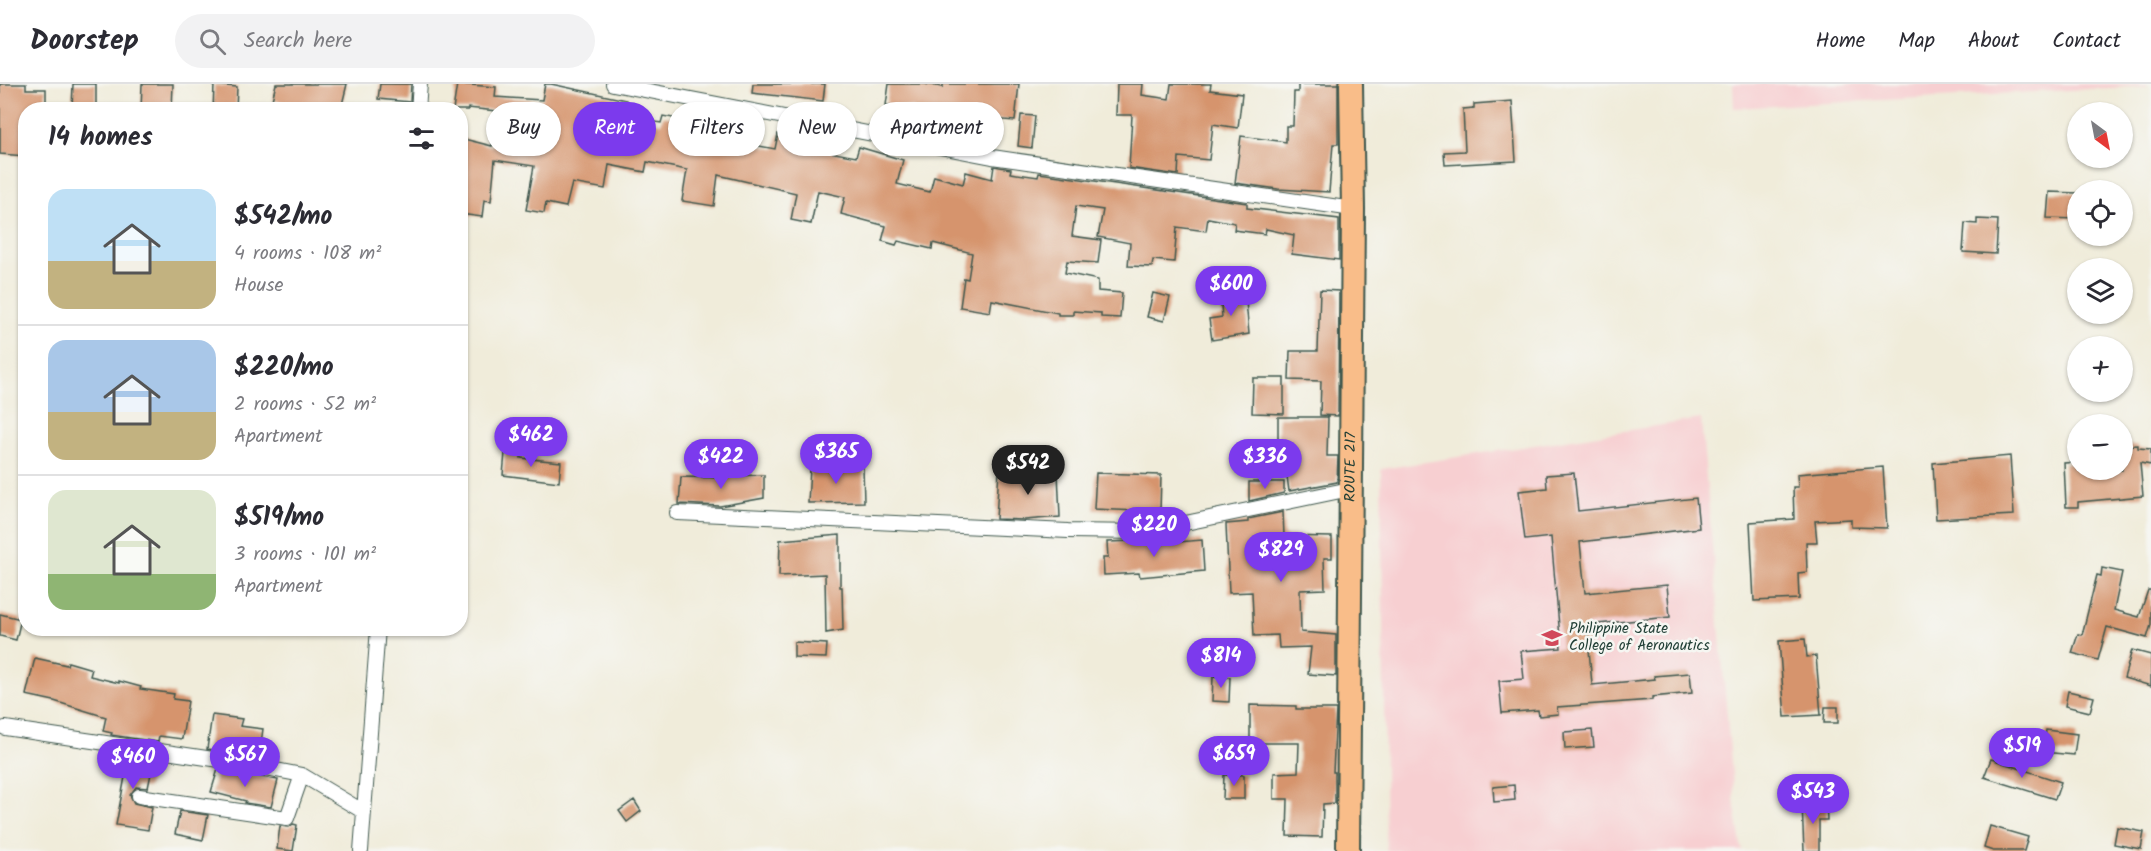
<!DOCTYPE html>
<meta charset="utf-8">
<style>
:root{--surface:#fff;--page:#f2f2f3;--text:#2b2b33;--muted:#7c7c81;--line:#e1e1e2;--accent:#7c3aed}
body{margin:0;font-family:Kalam,sans-serif;background:var(--page);color:var(--text);height:100vh;display:flex;flex-direction:column;font-size:22px;white-space:nowrap}
*{box-sizing:border-box;margin:0}
p{font-size:20px;color:var(--muted)}
.icon{flex:none;width:33px;height:33px;fill:none;stroke:currentColor;stroke-width:2;stroke-linecap:round;stroke-linejoin:round}
.map{position:relative;flex:1;overflow:hidden}
.drawer{position:absolute;left:18px;top:18px;width:450px;height:534px;display:flex;flex-direction:column;background:var(--surface);border-radius:24px;box-shadow:0 2px 4px #0004}
.drawer>*{flex:none}
.guide{position:absolute;left:486px;top:18px;width:570px;height:54px;display:flex;gap:12px}
.needle{width:39px;rotate:148deg}
.buttons{position:absolute;left:2067px;top:18px;display:grid;gap:12px}
.buttons a{display:grid;place-items:center;width:66px;height:66px;border-radius:50%;background:var(--surface);box-shadow:0 2px 4px #0004;font-size:30px}
.price{position:absolute;translate:-50% -51px;padding:0 14px;border-radius:21px;background:var(--accent);color:#fff;font-size:20px;line-height:39px;filter:drop-shadow(0 2px 3px #0008)}
.price::after{content:'';position:absolute;left:50%;top:36px;width:18px;height:14px;margin-left:-9px;background:inherit;clip-path:polygon(0 0,100% 0,50% 100%)}
.price.on{background:#222;color:#fff}
ul{padding:0;list-style:none}
li{display:flex;align-items:center;gap:18px;height:150px;padding:0 30px}
li+li{border-top:2px solid var(--line)}
li span{display:grid;place-items:center;flex:none;width:168px;height:120px;border-radius:18px;color:#555}
li>.icon{margin-inline-start:auto}
span .icon{width:72px;height:72px;fill:#fffc;stroke-width:1}
li b{font-size:26px}
h2{display:flex;justify-content:space-between;align-items:center;height:72px;padding:0 30px;font-size:26px}
.tag{padding:0 21px;border-radius:27px;background:var(--surface);box-shadow:0 2px 4px #0004;font-size:21px;line-height:54px}
.tag.on{background:var(--accent);color:#fff}
header{display:flex;align-items:center;gap:36px;box-sizing:border-box;height:84px;padding:0 30px;background:var(--surface);border-bottom:2px solid var(--line)}
header strong{font-size:28px}
nav{display:flex;gap:33px;margin-inline-start:auto;font-size:21px}
.search{width:420px;height:54px;background:var(--page);display:flex;align-items:center;gap:15px;box-sizing:border-box;padding:0 21px;border-radius:33px;color:var(--muted);font-size:22px}
.map>svg:first-child{display:block}
.built{fill:#f7cfd1}
.building{fill:#d6946d}
.lines{fill:none;stroke-linecap:round;stroke-linejoin:round}
.street-casing{stroke:#3e574d;stroke-width:16}
.primary-casing{stroke:#3e574d;stroke-width:26}
.street{stroke:#fff;stroke-width:14}
.primary{stroke:#f9bd89;stroke-width:22}
.labels{text-anchor:middle;dominant-baseline:central;stroke-width:5;stroke-linejoin:round;paint-order:stroke}
.street-label{font-size:15px;fill:#1f3d34;stroke:#f6f6f2}
.poi-label{font-size:15px;fill:#1f3d34;stroke:#f6f6f2;text-anchor:start}
</style>
<header>
<strong>Doorstep</strong>
<div class="search"><svg class="icon" aria-label="search" viewBox="0 0 24 24"><circle cx="10" cy="10" r="6"/><path d="M15 15l6 6"/></svg>Search here</div>
<nav><a>Home</a><a>Map</a><a>About</a><a>Contact</a></nav>
</header>
<div class="map">
<svg width="2151" height="767" viewBox="0 0 2151 767">
<rect width="100%" height="100%" fill="#f6f6f2"/>
<filter id="ink" filterUnits="userSpaceOnUse"><feTurbulence type="fractalNoise" baseFrequency=".0167" numOctaves="2"/><feDisplacementMap in="SourceGraphic" scale="12" xChannelSelector="R" yChannelSelector="G"/><feConvolveMatrix kernelMatrix="1 2 1 2 8 2 1 2 1" color-interpolation-filters="sRGB"/></filter>
<filter id="wash" filterUnits="userSpaceOnUse"><feTurbulence type="fractalNoise" baseFrequency=".008" numOctaves="4" result="noise"/><feDisplacementMap in="SourceGraphic" scale="24" xChannelSelector="R" yChannelSelector="G"/><feGaussianBlur stdDeviation="1.35" result="paint"/><feColorMatrix in="noise" values="0 0 0 0 0 0 0 0 0 0 0 0 0 0 0 0 0 1.4 0 .05"/><feComposite in="paint" operator="in"/></filter>
<g filter="url(#wash)">
<rect width="100%" height="100%" fill="#f0ecda"/>
<!-- built -->
<path class="built" d="M 1733,0 L 2147,0 L 2147,2 L 1734,24 Z
M 1701,335 L 1735,723 L 1742,767 L 1386,767 L 1381,385 Z"/>
<g id="blocks">
<!-- building -->
<path class="building" d="M 0,0 L 26,0 L 26,5 L 46,5 L 46,26 L 26,26 L 26,72 L 0,70 Z
M 73,0 L 96,0 L 96,26 L 72,26 Z
M 142,0 L 173,0 L 172,26 L 141,26 Z
M 276,0 L 347,0 L 341,25 L 313,19 L 312,24 L 272,16 Z
M 380,0 L 411,0 L 410,18 L 378,15 Z
M 457,0 L 496,3 L 495,13 L 542,16 L 545,0 L 551,0 L 626,16 L 622,32 L 661,39 L 663,32 L 688,37 L 690,31 L 741,39 L 738,58 L 775,65 L 778,50 L 825,61 L 824,67 L 856,73 L 859,63 L 903,76 L 897,100 L 930,108 L 934,92 L 963,100 L 966,88 L 992,95 L 994,82 L 1011,85 L 1010,89 L 1038,93 L 1039,89 L 1247,119 L 1247,124 L 1339,135 L 1339,176 L 1292,170 L 1294,151 L 1266,145 L 1265,150 L 1234,146 L 1235,139 L 1208,134 L 1206,147 L 1177,143 L 1174,178 L 1153,176 L 1152,183 L 1128,182 L 1130,159 L 1098,153 L 1103,126 L 1076,122 L 1072,152 L 1101,156 L 1098,179 L 1067,177 L 1065,189 L 1098,196 L 1098,207 L 1122,209 L 1120,234 L 1101,233 L 1101,229 L 1073,227 L 1073,231 L 1058,231 L 1058,229 L 992,216 L 990,228 L 960,223 L 964,194 L 968,195 L 972,169 L 933,159 L 932,165 L 898,157 L 896,161 L 882,157 L 886,142 L 841,130 L 845,113 L 818,107 L 811,140 L 791,136 L 796,109 L 718,91 L 714,122 L 682,117 L 687,86 L 647,78 L 645,88 L 609,81 L 605,105 L 572,99 L 566,123 L 546,119 L 544,129 L 526,126 L 534,82 L 495,76 L 491,117 L 484,116 L 482,133 L 460,130 L 460,54 L 492,62 L 497,27 L 468,24 L 468,26 L 453,26 Z
M 753,0 L 825,0 L 823,17 L 752,9 Z
M 889,0 L 924,0 L 943,3 L 943,0 L 1019,0 L 1015,37 L 980,34 L 980,40 L 960,39 L 959,48 L 938,46 L 939,40 L 912,37 L 914,24 L 886,21 Z
M 1117,0 L 1143,0 L 1142,11 L 1169,15 L 1171,0 L 1211,0 L 1210,6 L 1242,10 L 1238,44 L 1213,40 L 1209,76 L 1179,73 L 1178,91 L 1129,84 L 1132,31 L 1116,31 Z
M 1298,0 L 1338,0 L 1338,60 L 1333,60 L 1329,108 L 1278,105 L 1235,99 L 1241,52 L 1286,58 L 1286,42 L 1293,42 L 1294,8 L 1298,8 Z
M 214,1 L 237,3 L 236,26 L 213,26 Z
M 1512,17 L 1516,77 L 1445,81 L 1444,68 L 1465,67 L 1463,25 L 1474,24 L 1474,20 Z
M 1021,31 L 1035,32 L 1032,64 L 1018,62 Z
M 2049,108 L 2078,109 L 2078,135 L 2047,134 Z
M 1977,135 L 1998,136 L 1996,170 L 1963,168 L 1965,139 L 1977,140 Z
M 1245,206 L 1249,250 L 1212,256 L 1209,235 L 1222,233 L 1220,209 Z
M 1320,206 L 1339,207 L 1338,332 L 1320,331 L 1321,297 L 1289,296 L 1290,267 L 1318,267 Z
M 1153,209 L 1170,213 L 1164,237 L 1147,233 Z
M 1253,294 L 1284,294 L 1284,330 L 1252,329 Z
M 1278,333 L 1328,333 L 1327,372 L 1338,372 L 1337,398 L 1289,407 L 1284,370 L 1278,370 Z
M 2138,361 L 2138,364 L 2151,365 L 2151,381 L 2140,379 L 2143,412 L 2078,418 L 2078,423 L 2066,423 L 2064,379 L 2078,378 L 2078,386 L 2122,386 L 2122,362 Z
M 505,369 L 521,371 L 521,374 L 561,378 L 559,398 L 503,391 Z
M 2010,372 L 2014,431 L 1936,435 L 1933,379 Z
M 863,383 L 864,418 L 808,419 L 810,384 Z
M 1883,383 L 1887,444 L 1851,443 L 1851,435 L 1815,437 L 1817,458 L 1806,458 L 1807,488 L 1798,489 L 1799,515 L 1754,517 L 1750,438 L 1794,435 L 1793,403 L 1798,403 L 1797,390 Z
M 999,386 L 1058,389 L 1060,433 L 1025,436 L 996,435 Z
M 1096,389 L 1161,391 L 1160,428 L 1094,425 Z
M 1574,389 L 1578,427 L 1696,414 L 1699,444 L 1580,458 L 1585,509 L 1667,501 L 1670,533 L 1587,541 L 1592,601 L 1655,595 L 1654,592 L 1690,589 L 1692,609 L 1652,613 L 1652,616 L 1557,623 L 1558,630 L 1539,632 L 1538,626 L 1502,629 L 1499,597 L 1524,595 L 1521,567 L 1561,564 L 1551,453 L 1525,456 L 1519,407 L 1547,404 L 1546,391 Z
M 764,391 L 764,414 L 720,422 L 679,420 L 681,393 L 726,394 L 726,392 Z
M 1249,398 L 1284,398 L 1284,409 L 1249,417 Z
M 1283,428 L 1284,452 L 1332,453 L 1332,474 L 1324,474 L 1325,505 L 1300,506 L 1301,548 L 1336,551 L 1336,592 L 1308,590 L 1311,563 L 1279,564 L 1278,551 L 1254,552 L 1252,508 L 1229,509 L 1226,440 L 1248,438 L 1248,435 Z
M 840,451 L 840,503 L 842,503 L 843,546 L 826,549 L 825,490 L 779,492 L 780,456 Z
M 1165,456 L 1166,459 L 1202,456 L 1204,487 L 1140,493 L 1139,489 L 1104,491 L 1103,474 L 1108,474 L 1107,458 Z
M 2102,484 L 2122,488 L 2114,526 L 2139,533 L 2148,506 L 2151,506 L 2151,541 L 2147,554 L 2107,543 L 2098,576 L 2072,569 L 2078,550 L 2082,551 L 2097,491 L 2101,492 Z
M 0,530 L 21,535 L 16,556 L 0,552 Z
M 1805,555 L 1807,573 L 1816,572 L 1821,631 L 1785,633 L 1779,557 Z
M 794,558 L 827,560 L 826,574 L 794,573 Z
M 2132,566 L 2151,571 L 2151,602 L 2124,594 Z
M 35,574 L 67,581 L 68,578 L 92,585 L 90,592 L 119,599 L 119,597 L 141,603 L 140,605 L 174,610 L 173,615 L 188,617 L 182,655 L 159,652 L 158,658 L 111,651 L 112,649 L 103,647 L 106,633 L 54,617 L 26,611 Z
M 1213,592 L 1230,593 L 1229,618 L 1212,617 Z
M 2068,607 L 2094,613 L 2090,628 L 2065,622 Z
M 1250,621 L 1296,622 L 1296,625 L 1336,625 L 1333,688 L 1335,688 L 1335,719 L 1323,720 L 1322,753 L 1287,752 L 1288,715 L 1274,715 L 1274,689 L 1298,688 L 1299,659 L 1250,659 Z
M 1825,623 L 1838,623 L 1838,639 L 1824,639 Z
M 212,631 L 242,635 L 240,642 L 263,645 L 259,673 L 207,665 Z
M 1592,646 L 1594,663 L 1565,665 L 1564,648 Z
M 2046,646 L 2077,650 L 2074,671 L 2043,668 Z
M 107,668 L 154,675 L 148,704 L 136,703 L 130,711 L 134,719 L 152,723 L 148,746 L 116,741 L 127,682 L 105,678 Z
M 1991,675 L 2061,698 L 2055,715 L 1984,693 Z
M 218,685 L 278,696 L 271,723 L 245,719 L 246,717 L 211,708 Z
M 1224,691 L 1244,691 L 1244,715 L 1223,715 Z
M 1514,701 L 1515,716 L 1494,718 L 1493,703 Z
M 634,716 L 641,727 L 627,738 L 619,727 Z
M 1826,719 L 1827,736 L 1819,736 L 1819,767 L 1804,767 L 1802,720 Z
M 180,727 L 208,731 L 203,756 L 175,750 Z
M 293,740 L 297,741 L 293,767 L 277,765 L 280,742 L 289,743 Z
M 1990,742 L 2028,753 L 2024,767 L 1993,767 L 1984,764 Z
M 2117,743 L 2144,748 L 2141,765 L 2114,760 Z"/>
</g>
</g>
<g filter="url(#ink)">
<use href="#blocks" fill-opacity="0" stroke="#3e574d" stroke-width="1.5"/>
<g class="lines">
<!-- street casing -->
<g class="street-casing">
<path id="street" d="M 613,0 L 992,73 L 1353,125
M 418,26 L 420,0
M 677,429 L 1068,447 L 1142,448 L 1350,405
M 5,644 L 240,679 L 302,691 L 364,728
M 139,712 L 287,734 L 302,691
M 361,767 L 378,544"/>
</g>
<!-- primary casing -->
<g class="primary-casing">
<g id="primary">
<path id="s1" d="M 1348,767 L 1353,125 L 1351,0"/>
</g>
</g>
<!-- street -->
<use href="#street" class="street"/>
<!-- primary -->
<use href="#primary" class="primary"/>
</g>
</g>
<!-- icons -->
<defs>
<g id="university-bare" transform="scale(1.62)"><path d="M0-5L7-2L0 1L-7-2ZM-4 1L0 2.5L4 1V4Q0 6-4 4Z" fill="#d1495b" stroke="#f6f6f2" stroke-width="2.5" paint-order="stroke"/></g>
</defs>
<g fill-rule="evenodd">
<use href="#university-bare" x="1552" y="554"/>
</g>
<g class="labels">
<!-- street labels -->
<g class="street-label">
<text stroke="none"><textPath href="#s1" startOffset="384">ROUTE 217</textPath></text>
</g>
<!-- poi labels -->
<g class="poi-label">
<text x="1569" y="545">Philippine State<tspan x="1569" dy="17">College of Aeronautics</tspan></text>
</g>
</g>
</svg>
<div class="buttons">
<a><svg class="needle" viewBox="-14 -14 28 28"><path d="M0-13l5 13h-10z" fill="#e53935"/><path d="M0 13l5-13h-10z" fill="#7c7c81"/></svg></a>
<a><svg class="icon" aria-label="locate" viewBox="0 0 24 24"><circle cx="12" cy="12" r="6"/><path d="M12 2v4M12 18v4M2 12h4M18 12h4"/></svg></a>
<a><svg class="icon" aria-label="layers" viewBox="0 0 24 24"><path d="M12 4l9 5-9 5-9-5zM3 14l9 5 9-5"/></svg></a>
<a>+</a>
<a>−</a>
</div>
<b class="price" style="left:1231px;top:233px">$600</b>
<b class="price" style="left:531px;top:384px">$462</b>
<b class="price" style="left:836px;top:401px">$365</b>
<b class="price" style="left:721px;top:406px">$422</b>
<b class="price" style="left:1265px;top:406px">$336</b>
<b class="price on" style="left:1028px;top:412px">$542</b>
<b class="price" style="left:1154px;top:474px">$220</b>
<b class="price" style="left:1281px;top:499px">$829</b>
<b class="price" style="left:1221px;top:605px">$814</b>
<b class="price" style="left:2022px;top:695px">$519</b>
<b class="price" style="left:1234px;top:703px">$659</b>
<b class="price" style="left:245px;top:704px">$567</b>
<b class="price" style="left:133px;top:706px">$460</b>
<b class="price" style="left:1813px;top:741px">$543</b>
<div class="guide">
<a class="tag">Buy</a>
<a class="tag on">Rent</a>
<a class="tag">Filters</a>
<a class="tag">New</a>
<a class="tag">Apartment</a>
</div>
<section class="drawer">
<h2>14 homes<svg class="icon" aria-label="filters" viewBox="0 0 24 24"><path d="M4 7h16M4 17h16"/><circle cx="9" cy="7" r="2"/><circle cx="15" cy="17" r="2"/></svg></h2>
<ul>
<li><span style="background:linear-gradient(#bfe0f5 60%,#c2b280 0)"><svg class="icon" aria-label="home" viewBox="0 0 24 24"><path d="M3 11l9-7 9 7M6 9v11h12V9"/></svg></span><div><b>$542/mo</b><p>4 rooms · 108 m²</p><p>House</p></div></li>
<li><span style="background:linear-gradient(#a9c7e8 60%,#c2b280 0)"><svg class="icon" aria-label="home" viewBox="0 0 24 24"><path d="M3 11l9-7 9 7M6 9v11h12V9"/></svg></span><div><b>$220/mo</b><p>2 rooms · 52 m²</p><p>Apartment</p></div></li>
<li><span style="background:linear-gradient(#dfe7d0 70%,#8fb573 0)"><svg class="icon" aria-label="home" viewBox="0 0 24 24"><path d="M3 11l9-7 9 7M6 9v11h12V9"/></svg></span><div><b>$519/mo</b><p>3 rooms · 101 m²</p><p>Apartment</p></div></li>
</ul>
</section>
</div>
